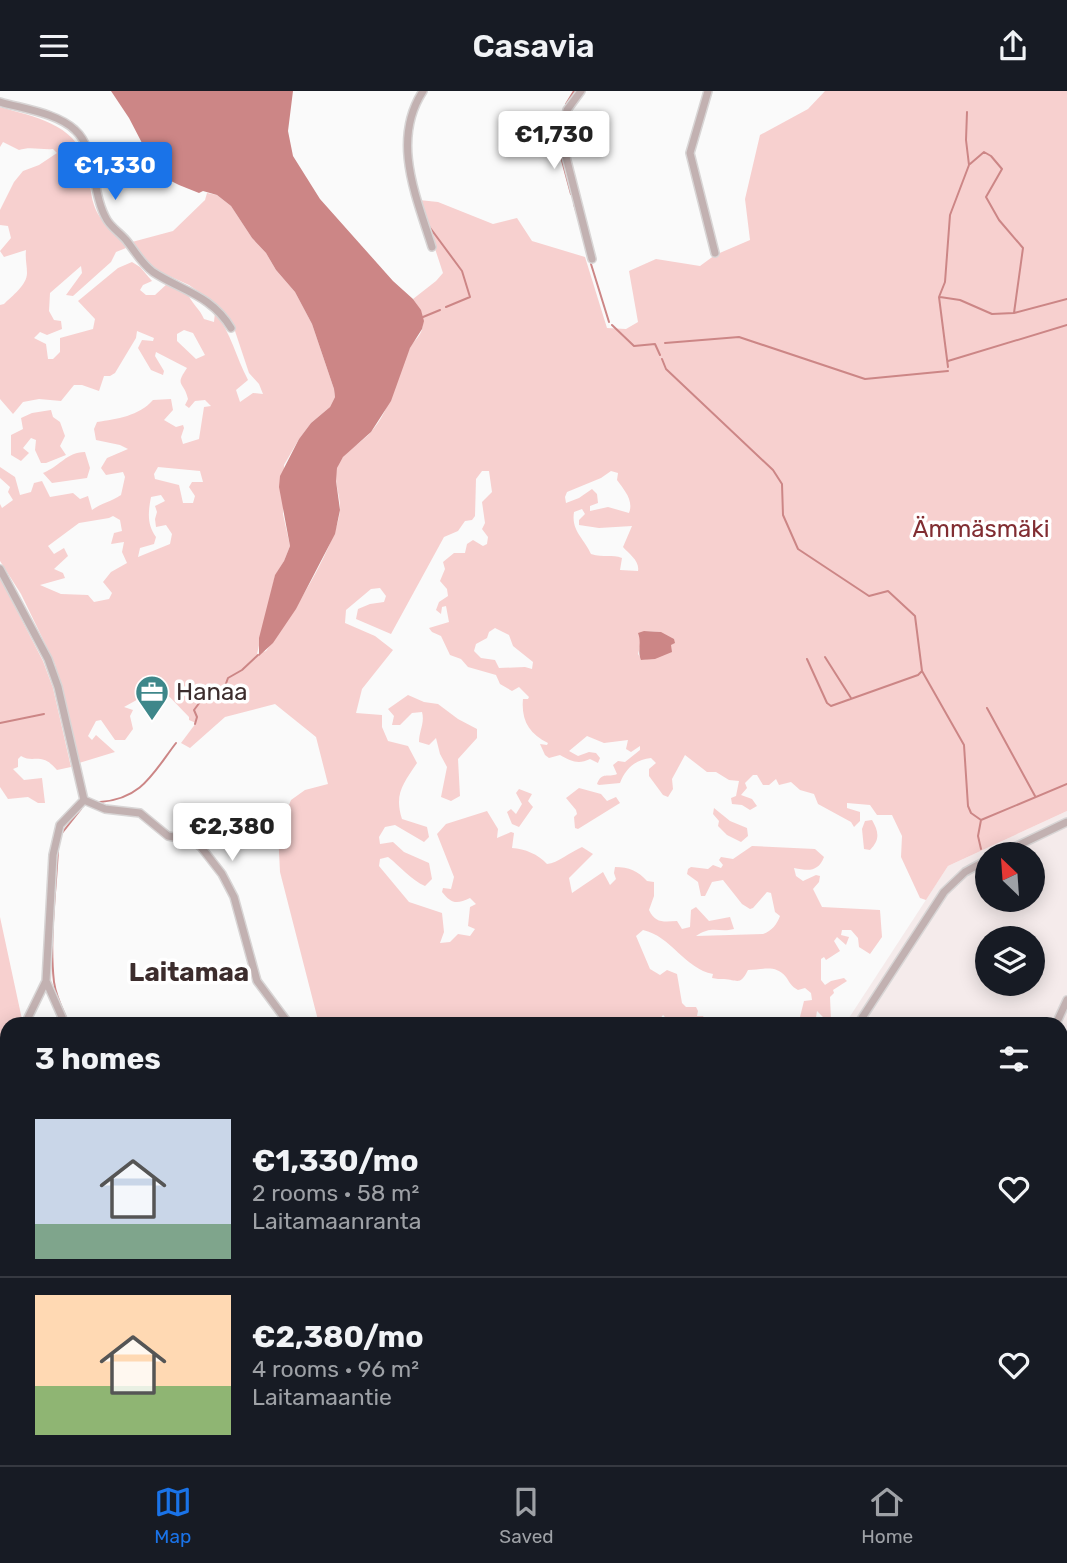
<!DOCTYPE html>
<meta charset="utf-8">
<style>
:root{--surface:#171b24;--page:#20242c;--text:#f1f3f6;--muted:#9ea1a6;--line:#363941;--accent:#1a73e8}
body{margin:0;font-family:Rubik,sans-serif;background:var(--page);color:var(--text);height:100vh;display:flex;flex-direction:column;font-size:26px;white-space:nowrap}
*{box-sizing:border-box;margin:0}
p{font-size:23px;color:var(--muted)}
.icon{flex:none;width:38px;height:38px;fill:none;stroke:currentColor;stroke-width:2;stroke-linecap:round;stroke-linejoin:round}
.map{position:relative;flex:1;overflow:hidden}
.details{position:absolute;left:0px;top:926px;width:1068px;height:450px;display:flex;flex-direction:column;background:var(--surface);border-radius:21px 21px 0 0;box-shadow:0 4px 18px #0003}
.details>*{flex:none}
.needle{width:46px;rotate:335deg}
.buttons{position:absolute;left:975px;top:751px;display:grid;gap:14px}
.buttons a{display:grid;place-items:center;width:70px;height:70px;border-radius:50%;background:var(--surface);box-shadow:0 4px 18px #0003;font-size:35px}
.price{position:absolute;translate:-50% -60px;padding:0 16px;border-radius:7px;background:#fff;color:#222;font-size:23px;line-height:46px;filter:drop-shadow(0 2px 4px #0008)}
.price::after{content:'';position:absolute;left:50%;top:42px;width:21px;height:16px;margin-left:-10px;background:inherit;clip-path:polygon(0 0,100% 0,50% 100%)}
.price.current{background:var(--accent);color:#fff}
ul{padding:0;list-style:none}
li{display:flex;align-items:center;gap:21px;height:175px;padding:0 35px}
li+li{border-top:2px solid var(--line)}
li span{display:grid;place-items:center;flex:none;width:196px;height:140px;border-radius:0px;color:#555}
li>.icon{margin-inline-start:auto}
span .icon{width:84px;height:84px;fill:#fffc;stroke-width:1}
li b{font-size:30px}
h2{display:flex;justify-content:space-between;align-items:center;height:84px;padding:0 35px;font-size:30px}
header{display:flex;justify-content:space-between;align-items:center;height:91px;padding:0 35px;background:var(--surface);font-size:32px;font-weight:600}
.tab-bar{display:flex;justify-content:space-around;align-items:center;height:98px;border-top:2px solid var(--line);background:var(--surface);font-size:19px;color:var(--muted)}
.tab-bar a{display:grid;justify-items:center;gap:4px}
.tab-bar .current{color:var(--accent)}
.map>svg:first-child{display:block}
.built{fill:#f5ebeb;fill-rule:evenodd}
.green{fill:#f7d0cf;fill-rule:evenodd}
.water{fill:#cc8686}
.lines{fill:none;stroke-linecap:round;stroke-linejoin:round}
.stream{stroke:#cc8686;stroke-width:2}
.street-casing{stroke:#d8d5d5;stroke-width:10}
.street{stroke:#c2b1b1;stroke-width:7}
.labels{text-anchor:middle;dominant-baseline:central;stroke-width:7;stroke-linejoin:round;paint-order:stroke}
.park-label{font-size:24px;fill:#812d32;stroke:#fff}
.poi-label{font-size:24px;fill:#3c2d2d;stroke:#fff;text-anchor:start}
.neighbourhood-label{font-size:26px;font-weight:bold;fill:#3c2d2d;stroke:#fff}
</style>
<header><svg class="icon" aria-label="menu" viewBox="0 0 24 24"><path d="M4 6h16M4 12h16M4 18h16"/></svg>Casavia<svg class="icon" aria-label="share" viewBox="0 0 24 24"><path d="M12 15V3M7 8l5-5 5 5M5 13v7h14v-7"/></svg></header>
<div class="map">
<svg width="1067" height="1374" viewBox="0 0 1067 1374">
<rect width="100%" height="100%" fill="#fafafa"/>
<!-- built -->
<path class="built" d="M 1067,720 L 1067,1374 L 717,1374 L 718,1368 L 1060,1368 L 1060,933 L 845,933 L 948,775 ZM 987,763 L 1032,763 L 1032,808 L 987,808 ZM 987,847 L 1032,847 L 1032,892 L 987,892 Z"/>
<!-- green -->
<path class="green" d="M 825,0 L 1067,0 L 1067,720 L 948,775 L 926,809 L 920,807 L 901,766 L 902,745 L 892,724 L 877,724 L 870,714 L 847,712 L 847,717 L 860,721 L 860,730 L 854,736 L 851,731 L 818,713 L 814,703 L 800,699 L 791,691 L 779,694 L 776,688 L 769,694 L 763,694 L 757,684 L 753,684 L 745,692 L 747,697 L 741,704 L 752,708 L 757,715 L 750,719 L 742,714 L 732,713 L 731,707 L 736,705 L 739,690 L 729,689 L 716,681 L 707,681 L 685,664 L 672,688 L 673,698 L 668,706 L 663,704 L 649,685 L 649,678 L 656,672 L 651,667 C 636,668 625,678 620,692 L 599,694 L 597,693 C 602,680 608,687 617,683 L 613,674 L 618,670 L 625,671 L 640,659 L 640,655 L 631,661 L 626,658 L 628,649 L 604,652 L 587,645 L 569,660 L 578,665 L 589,661 L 596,662 L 600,667 L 598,672 L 590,668 C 578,674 571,670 560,664 L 549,667 L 545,664 L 540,653 L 547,654 L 548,652 C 529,643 521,629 523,608 L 528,608 L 529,606 L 519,596 L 512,600 L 500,593 L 496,584 L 468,576 L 461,568 L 450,564 L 441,545 L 432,541 L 429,537 L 449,531 L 446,515 L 442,516 L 441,523 L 436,519 L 439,511 L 448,505 L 447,498 L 440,490 L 445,478 L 443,471 L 454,462 L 465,462 L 467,453 L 473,449 L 483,455 L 487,453 L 488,446 L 482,438 L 485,432 L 482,411 L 492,401 L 489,380 L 482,380 L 476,388 L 475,425 L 472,429 L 465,430 L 458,440 L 444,446 L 391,543 L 356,528 L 358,518 L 370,513 L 384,511 L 386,505 L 380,497 L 371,498 L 346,519 L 345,532 L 375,545 L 393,559 L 362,598 L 356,622 L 382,624 L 382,636 L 388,650 L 408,655 L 417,672 C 403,693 394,703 402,728 L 427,736 L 429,746 L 424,751 L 395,734 L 385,736 L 379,746 L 380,753 L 393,751 L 404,761 L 429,772 L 432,788 L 425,795 C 411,789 401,776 388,766 L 380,768 L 379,775 L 409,811 L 442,822 L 444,841 L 440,852 L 450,851 L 458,843 L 470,845 L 475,838 L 468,835 L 470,816 L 476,813 L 470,807 C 456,814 451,812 442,801 L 443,797 L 451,798 L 454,786 L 437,743 L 446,733 L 487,720 L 498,738 L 497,747 L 511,741 L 514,742 L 512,757 C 525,758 538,763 547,773 C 558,772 570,761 582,756 L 593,763 L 569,787 L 572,802 L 603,781 L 610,794 L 616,788 L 614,782 L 615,776 C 629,776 638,780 647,790 L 654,791 L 654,805 L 649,819 C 655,832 663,831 677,830 L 682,838 L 690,836 L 691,819 L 696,816 L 709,830 L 730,826 L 734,838 C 719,842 712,834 696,845 L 763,843 C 772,840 777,833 780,825 L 775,821 L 771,802 L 767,801 L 753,817 L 750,818 L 742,813 L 723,789 L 712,791 L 705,805 L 701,805 L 698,791 L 687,783 L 688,778 L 691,776 L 708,778 L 713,774 L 721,777 L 723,774 L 719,769 L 721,766 L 733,768 L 752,755 L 815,758 L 824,766 C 818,781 809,780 794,777 L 796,785 L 803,790 L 816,784 L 820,785 L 819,791 L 813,798 L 822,816 L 880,819 L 882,846 L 870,863 L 859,856 L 858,847 L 851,839 L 842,839 L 841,844 L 849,846 L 846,854 L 837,846 L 834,850 L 840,860 L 826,869 L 824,866 L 821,868 L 821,889 L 825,894 L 831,890 L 844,887 L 847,890 L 833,899 L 834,902 L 830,906 L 831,929 L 825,928 L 817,920 L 815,933 L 787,933 L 800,926 L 804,910 L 812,909 L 811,902 L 805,897 L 798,899 C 791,895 790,892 786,886 C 775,873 763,879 748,879 C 740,895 738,889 724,888 C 720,888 716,888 712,887 L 713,883 C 685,878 671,845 643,839 L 636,845 L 650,878 L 660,884 L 667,879 L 677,883 L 682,912 L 686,916 L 696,916 L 698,920 L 697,925 L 703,925 L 708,933 L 665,933 L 663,930 L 666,927 L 663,924 L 656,933 L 319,933 L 280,781 L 278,741 L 291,709 L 305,699 L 328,693 L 316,646 L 275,613 L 225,626 L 190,657 L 181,652 L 196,632 L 189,629 L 189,626 L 160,596 L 124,616 L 133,619 L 130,625 L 133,638 L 125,649 L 115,649 L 101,629 L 96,630 L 88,645 L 92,649 L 96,644 L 115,661 L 79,672 L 55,573 L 21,503 L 0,470 L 0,413 L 2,417 L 13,409 L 8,401 L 10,396 L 0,387 L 0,376 L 15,386 L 20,404 L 31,401 L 34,392 L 42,390 L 50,406 L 73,402 L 80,408 L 88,405 L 92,419 C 101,412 111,411 121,404 L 125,386 L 123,381 L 106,384 L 101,377 L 107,367 L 128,358 L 120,354 L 96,349 L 94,338 L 97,331 C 117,328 139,325 153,309 L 171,308 L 173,319 L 164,329 L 176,336 L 183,334 L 184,337 L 181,346 L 183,353 L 199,348 L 204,316 L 211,315 L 205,309 L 195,310 L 189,317 L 185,314 L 188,308 C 184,290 174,296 187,277 L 156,261 L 155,265 L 164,280 L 163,284 L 151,279 L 138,257 L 142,249 L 153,250 L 154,247 L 137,240 L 136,247 L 115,282 L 110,285 L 104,285 L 99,300 L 82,294 L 74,294 L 61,310 L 39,308 L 23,311 L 13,323 L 0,308 L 0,214 L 4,213 C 12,205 27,194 27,182 C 27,174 25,168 26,159 L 4,166 L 0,160 L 11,147 L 8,135 L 0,134 L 0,119 L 14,91 L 23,80 L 39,74 L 57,62 L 53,58 C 41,59 30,55 19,59 L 3,51 L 0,56 L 0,16 C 34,26 74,32 86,71 C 91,85 89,100 94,114 C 99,131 117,141 126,157 L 116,161 L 111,171 L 73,205 L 66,204 L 82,182 L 81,175 L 50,202 L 49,220 L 54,229 L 61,230 L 62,238 L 47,244 L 40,241 L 34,247 L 46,253 L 48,268 L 53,268 L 60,261 L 60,247 L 93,238 L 95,228 L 78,210 L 118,177 L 132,171 L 140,176 L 152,190 L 143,194 L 140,199 L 146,204 L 155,204 L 168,192 L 187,201 C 191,212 200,218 204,228 L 214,231 L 215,221 C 231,242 236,266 248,289 L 236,299 L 240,311 L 253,302 L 263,303 L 259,293 L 249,282 L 232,231 L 216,213 L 189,194 L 158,180 L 144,170 L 132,151 L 173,140 L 205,109 L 207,102 L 217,104 L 231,115 L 252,147 L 266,162 L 276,179 L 295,201 L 312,233 L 334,298 L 335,306 L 330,316 L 311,332 L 299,348 L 284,374 L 283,423 L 290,455 L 284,470 L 275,485 L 257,563 L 266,560 C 287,534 338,452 340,419 C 341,405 333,391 337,377 C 342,361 359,354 370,342 C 393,317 395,284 411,255 C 414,250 421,244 422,238 C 425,226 419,216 413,208 L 436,190 L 443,182 L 419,109 L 438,111 L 493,133 L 517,127 L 532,150 L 585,166 L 607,237 L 626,238 L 638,231 L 629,180 L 656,168 L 700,175 L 715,164 L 750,149 L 745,108 L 760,44 L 808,18 ZM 184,239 L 193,242 L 205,264 L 196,268 L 177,250 L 177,243 ZM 158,376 L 200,380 L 203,391 L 192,391 L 189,396 L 195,405 L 193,412 L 183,412 L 179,394 L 155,388 L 154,383 ZM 611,380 L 618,382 L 617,389 C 624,399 634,409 629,422 L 608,416 L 590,420 L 590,415 L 598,412 L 597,403 L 592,398 L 579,407 L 566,412 L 565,406 L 567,401 L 601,387 ZM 161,404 L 165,410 L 155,415 L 157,421 L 155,428 L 156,436 L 166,434 L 172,443 L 170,453 L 138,466 L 140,457 L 154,453 L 156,446 C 147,433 148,422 151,406 ZM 582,418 L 585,423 L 579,429 L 579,434 L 599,437 L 632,435 L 623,456 C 629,463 640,470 638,480 L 620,479 L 622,467 C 612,463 604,467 591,463 C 584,447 571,440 574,421 ZM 113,425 L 120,429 L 122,440 L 114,442 L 111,453 L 124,451 L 122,461 L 127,472 L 111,481 L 103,491 L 112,502 L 109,508 L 94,511 L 88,504 L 61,503 L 40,494 L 65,487 L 63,482 L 54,478 L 68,465 L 64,457 L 54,463 L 48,455 L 79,432 L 109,427 ZM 495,537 L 509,544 L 513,555 L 533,571 L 532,578 L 525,576 L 499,577 L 495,569 L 481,567 L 474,560 L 476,553 L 487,547 L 489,541 ZM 644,540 L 661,541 L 653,567 L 642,569 L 638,563 Z
M 51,319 L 53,326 L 60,331 L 65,345 L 60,355 L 66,364 L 46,372 L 41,372 L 35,359 L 36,349 L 31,347 L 23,357 L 29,362 L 21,370 L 11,364 L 11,344 L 23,338 L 21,327 L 32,322 Z
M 85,361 L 90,377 L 87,387 L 52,392 L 43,382 C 62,374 65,362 85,361 Z
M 0,487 L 43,570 L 53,597 L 71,676 L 57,679 C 41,660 34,673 21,665 L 18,668 L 18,676 L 13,678 L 24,689 L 42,687 L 45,712 L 38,712 L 28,706 L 8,708 L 0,696 Z
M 408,604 L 424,611 L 438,613 L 458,628 L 477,638 L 477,647 L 458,668 L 460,705 L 451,710 L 441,706 L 447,676 L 440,663 L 436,647 L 429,654 L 419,651 C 419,640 425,632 422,621 L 412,622 L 400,634 L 392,634 L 394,625 L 388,618 Z
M 579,697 L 601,703 L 607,710 L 616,706 L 620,712 L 578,738 L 575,737 L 574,726 L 577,723 L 576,719 L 566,707 Z
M 519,698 L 532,703 L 528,710 L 533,716 L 519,736 L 512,733 L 507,721 L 511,718 L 516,723 L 522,713 L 516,702 Z
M 714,717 L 730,730 L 747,737 L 748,745 L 741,751 L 727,744 L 718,735 L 719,730 L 713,723 Z
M 872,729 C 879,741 880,749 870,759 L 864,758 L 862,738 L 865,730 Z
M 0,826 L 23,933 L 7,933 L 7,1368 L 718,1369 L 717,1374 L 0,1374 Z"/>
<!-- water -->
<path class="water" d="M 111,0 L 293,0 L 288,40 L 293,65 L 320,108 L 393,190 L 413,208 L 421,219 L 424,230 L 422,238 L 410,257 L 391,310 L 371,341 L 343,366 L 337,377 L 336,390 L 340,419 L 335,443 L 296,518 L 273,552 L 259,565 L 259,547 L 275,484 L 284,470 L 290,455 L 279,396 L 280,385 L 299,348 L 311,332 L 330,316 L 335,306 L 334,298 L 312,233 L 295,201 L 276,179 L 266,162 L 252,147 L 231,115 L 217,104 L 203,100 L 199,102 L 179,94 L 165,87 L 155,77 L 129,27 Z
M 644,540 L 661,541 L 674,548 L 675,552 L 671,554 L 672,561 L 655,568 L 641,569 C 637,560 642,552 638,542 Z"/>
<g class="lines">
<!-- stream -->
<path class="stream" d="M 566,13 L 574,0
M 561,22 L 553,36 L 571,103
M 970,73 L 984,61 L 991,65 L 1002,78 L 986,106 L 999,129 L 1023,157 L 1014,222
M 574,113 L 578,126
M 428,134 L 462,180 L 470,206 L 446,216
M 591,173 L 609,231
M 940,206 L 960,209 L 992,223 L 1014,222 L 1067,208
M 423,226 L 440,219
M 612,234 L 634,255 L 655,253 L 660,264
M 665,252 L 739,246 L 865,288 L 948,280
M 662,268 L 666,278 L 773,379 L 782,393 L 783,424 L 798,458 L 869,505 L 888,500 L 915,525 L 922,580 L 964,654 L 968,715 L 971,722 L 981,729
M 948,270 L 1067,234
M 948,276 L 939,206 L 945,191 L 950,124 L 969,74 L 966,49 L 967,21
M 825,566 L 851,607
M 807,568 L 827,612 L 831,615 L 918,584 L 922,580
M 987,617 L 1035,705
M 0,632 L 44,623
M 195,633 L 197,626 L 194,619 L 206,603 L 218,602 L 224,598 L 228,587 L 242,579 L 258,564
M 100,711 C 142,708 153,682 176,652
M 62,742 L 81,718
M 58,758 C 56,801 49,848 54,891 C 56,906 63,919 69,933
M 981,758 L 978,745 L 981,729 L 1067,693
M 437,1368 L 444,1374
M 105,1374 L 107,1368"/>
<!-- street casing -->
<g class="street-casing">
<path id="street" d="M 423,0 C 391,49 416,105 432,156
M 581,0 L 567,19 L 561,46 L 592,168
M 708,0 L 690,62 L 715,162
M 0,11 C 24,18 57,22 75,39 C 97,58 91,103 107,129 C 112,137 120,142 126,149 C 135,160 141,172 153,181 C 182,200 211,204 231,237
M 0,478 L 48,568 L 58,596 L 84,709
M 84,709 L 105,718 L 140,722 L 168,745 L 191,749 L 201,756 L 222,783 L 234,806 L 257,890 L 289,933
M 1000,763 L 1067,731
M 25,933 L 46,890
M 65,933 L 46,890 L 53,764 L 60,734 L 84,709
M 858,933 L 944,801 L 965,781 L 987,769
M 1056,933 L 1067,909
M 0,971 L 7,961
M 0,1016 L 7,1035
M 0,1252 L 7,1244
M 1060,1367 L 1067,1370
M 949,1368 L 962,1374
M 726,1374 L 727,1368"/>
</g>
<!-- street -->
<use href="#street" class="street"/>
</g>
<!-- icons -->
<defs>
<g id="office-pin" transform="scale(1.75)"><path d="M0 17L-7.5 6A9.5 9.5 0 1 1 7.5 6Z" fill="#3e878a" stroke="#fff"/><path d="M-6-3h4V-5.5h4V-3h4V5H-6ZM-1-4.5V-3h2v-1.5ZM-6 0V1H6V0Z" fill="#fff"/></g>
</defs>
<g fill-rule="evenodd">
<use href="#office-pin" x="152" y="601"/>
</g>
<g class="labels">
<!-- park labels -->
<g class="park-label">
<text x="981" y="438">Ämmäsmäki</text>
</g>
<!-- poi labels -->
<g class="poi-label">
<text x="176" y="601">Hanaa</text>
</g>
<!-- neighbourhood labels -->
<g class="neighbourhood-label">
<text x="189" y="881">Laitamaa</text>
</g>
</g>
</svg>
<div class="buttons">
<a><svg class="needle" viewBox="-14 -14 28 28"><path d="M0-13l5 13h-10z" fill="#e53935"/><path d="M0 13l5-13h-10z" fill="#9ea1a6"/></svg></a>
<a><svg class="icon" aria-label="layers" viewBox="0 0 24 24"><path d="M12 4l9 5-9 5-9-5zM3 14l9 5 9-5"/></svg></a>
</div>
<b class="price" style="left:554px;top:80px">€1,730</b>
<b class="price current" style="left:115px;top:111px">€1,330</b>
<b class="price" style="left:232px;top:772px">€2,380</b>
<section class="details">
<h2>3 homes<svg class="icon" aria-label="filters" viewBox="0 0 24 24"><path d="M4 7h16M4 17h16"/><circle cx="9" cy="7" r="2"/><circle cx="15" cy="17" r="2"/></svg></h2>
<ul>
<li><span style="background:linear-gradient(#c9d6e8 75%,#7fa58c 0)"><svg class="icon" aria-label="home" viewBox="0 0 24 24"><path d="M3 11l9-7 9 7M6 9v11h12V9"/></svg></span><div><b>€1,330/mo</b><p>2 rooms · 58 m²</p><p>Laitamaanranta</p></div><svg class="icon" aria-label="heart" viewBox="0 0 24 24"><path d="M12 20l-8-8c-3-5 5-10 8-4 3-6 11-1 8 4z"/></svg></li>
<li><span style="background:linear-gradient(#ffd9b3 65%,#8fb573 0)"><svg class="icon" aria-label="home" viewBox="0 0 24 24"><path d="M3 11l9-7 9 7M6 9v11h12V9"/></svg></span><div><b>€2,380/mo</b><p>4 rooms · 96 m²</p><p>Laitamaantie</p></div><svg class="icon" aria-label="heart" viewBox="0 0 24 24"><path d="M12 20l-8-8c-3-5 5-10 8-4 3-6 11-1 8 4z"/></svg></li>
</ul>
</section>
</div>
<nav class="tab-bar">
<a class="current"><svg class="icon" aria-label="map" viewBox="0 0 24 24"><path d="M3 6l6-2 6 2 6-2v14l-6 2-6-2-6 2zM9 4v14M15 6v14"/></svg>Map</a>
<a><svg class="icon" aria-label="saved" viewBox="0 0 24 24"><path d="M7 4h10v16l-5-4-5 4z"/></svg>Saved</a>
<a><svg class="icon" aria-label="home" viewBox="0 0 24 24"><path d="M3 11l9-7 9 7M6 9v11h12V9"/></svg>Home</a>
</nav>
